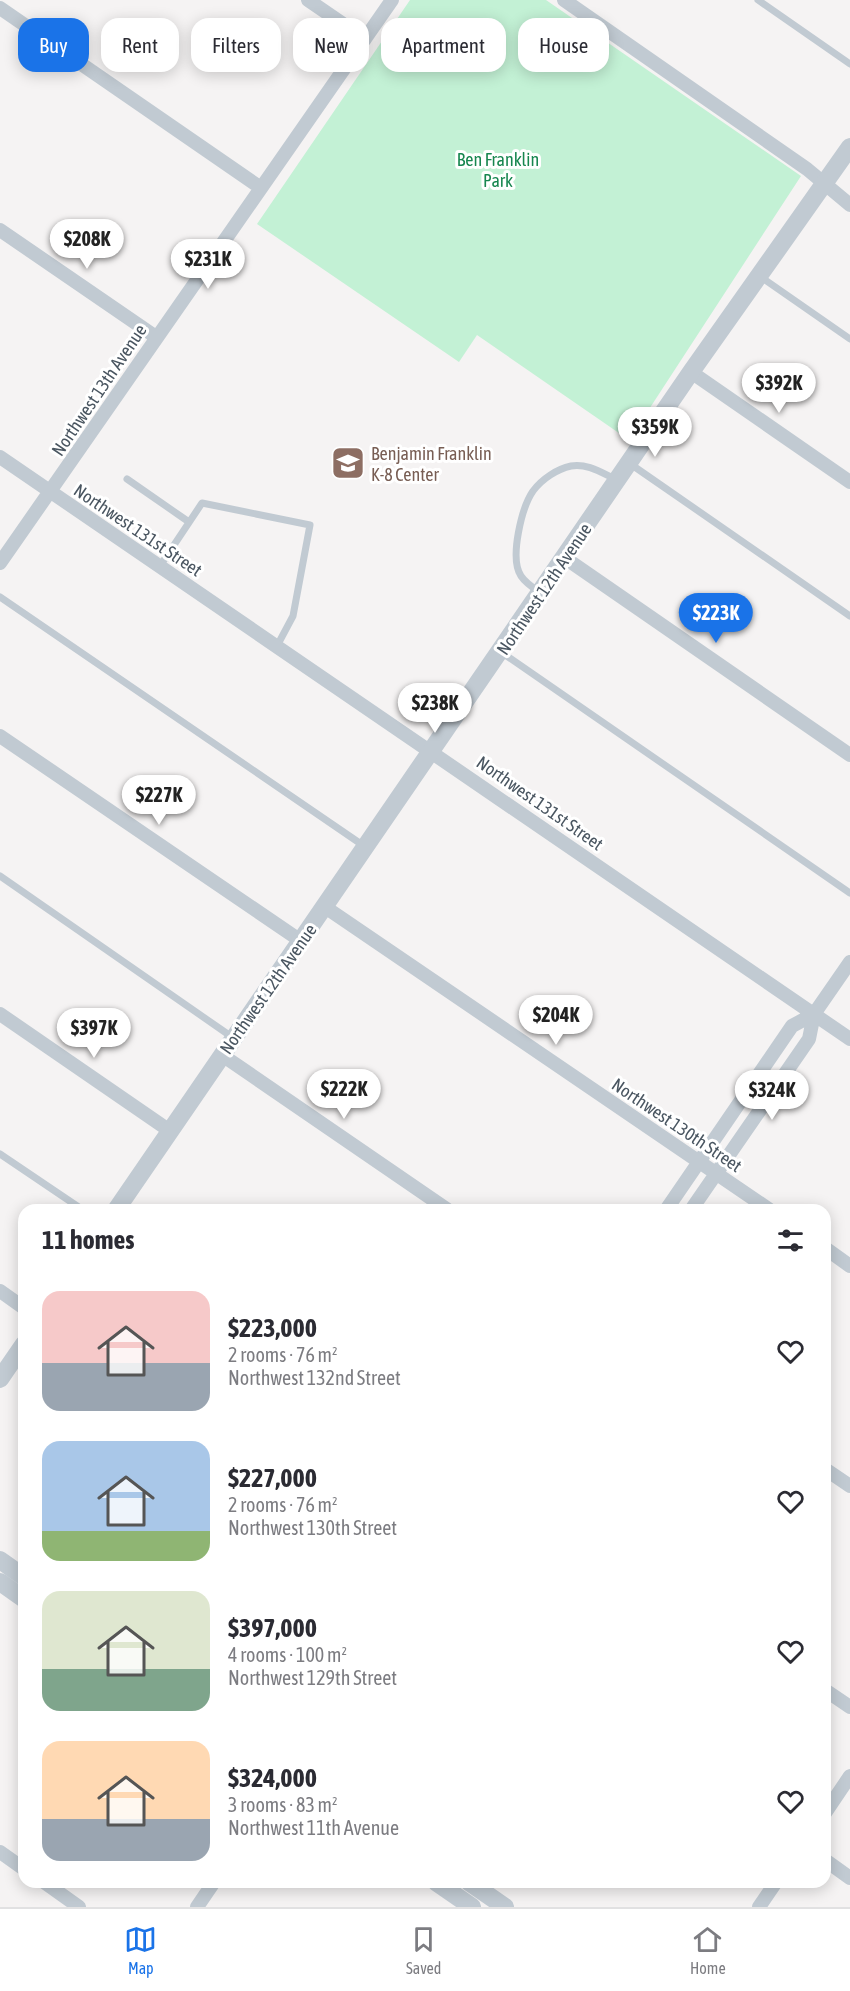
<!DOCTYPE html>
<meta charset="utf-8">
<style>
:root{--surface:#fff;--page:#f2f2f3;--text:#2b2b33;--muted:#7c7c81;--line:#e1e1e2;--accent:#1a73e8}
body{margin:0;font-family:"Asap Condensed",sans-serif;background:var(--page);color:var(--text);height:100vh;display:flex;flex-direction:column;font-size:22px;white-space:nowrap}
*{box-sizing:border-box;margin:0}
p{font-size:20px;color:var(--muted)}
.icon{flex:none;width:33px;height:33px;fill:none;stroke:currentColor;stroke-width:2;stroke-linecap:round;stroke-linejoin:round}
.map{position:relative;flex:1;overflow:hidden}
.sheet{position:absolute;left:18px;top:1204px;width:813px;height:684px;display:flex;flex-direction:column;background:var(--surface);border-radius:18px;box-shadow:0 3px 15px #0003}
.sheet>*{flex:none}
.banner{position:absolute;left:18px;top:18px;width:814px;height:54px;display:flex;gap:12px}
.price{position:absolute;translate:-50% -51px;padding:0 14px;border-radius:21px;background:#fff;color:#222;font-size:20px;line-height:39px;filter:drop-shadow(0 2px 3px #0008)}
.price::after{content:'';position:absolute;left:50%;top:36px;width:18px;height:14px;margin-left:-9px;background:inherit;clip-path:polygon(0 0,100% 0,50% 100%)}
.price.current{background:var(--accent);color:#fff}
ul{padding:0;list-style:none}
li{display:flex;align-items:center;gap:18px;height:150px;padding:0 24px}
li span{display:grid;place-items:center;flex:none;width:168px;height:120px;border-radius:18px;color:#555}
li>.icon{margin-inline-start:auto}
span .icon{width:72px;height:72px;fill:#fffc;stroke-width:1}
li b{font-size:26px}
h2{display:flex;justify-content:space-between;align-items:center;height:72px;padding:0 24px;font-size:26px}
.tag{padding:0 21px;border-radius:18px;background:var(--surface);box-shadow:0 3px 15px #0003;font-size:21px;line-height:54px}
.tag.current{background:var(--accent);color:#fff}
.dock{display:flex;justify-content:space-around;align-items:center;height:84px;border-top:2px solid var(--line);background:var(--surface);font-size:16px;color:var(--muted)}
.dock a{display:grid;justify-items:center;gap:3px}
.dock .current{color:var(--accent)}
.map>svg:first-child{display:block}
.green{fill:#c3f1d5}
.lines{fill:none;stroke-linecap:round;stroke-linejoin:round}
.service{stroke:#c1cad2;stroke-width:7}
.minor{stroke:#c1cad2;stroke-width:14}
.tertiary{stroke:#c1cad2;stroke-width:18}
.labels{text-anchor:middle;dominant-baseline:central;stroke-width:6;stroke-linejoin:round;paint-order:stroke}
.park-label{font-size:18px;fill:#17864f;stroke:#fff}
.street-label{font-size:18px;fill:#4a5661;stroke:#fff}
.education-label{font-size:18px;fill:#785e54;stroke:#fff;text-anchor:start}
</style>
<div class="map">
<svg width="850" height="1907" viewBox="0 0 850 1907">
<rect width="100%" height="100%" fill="#f5f3f3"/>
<!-- green -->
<path class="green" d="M 410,0 L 546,0 L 801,176 L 629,440 L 477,335 L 459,362 L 257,224 Z"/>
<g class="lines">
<!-- service -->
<path class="service" d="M 758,0 L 850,64
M 761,277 L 850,339
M 629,463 L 850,616
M 127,479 L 189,522
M 160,566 L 202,503 L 310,525 L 293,616 L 277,646
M 538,591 C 532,587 525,582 521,576 C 509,558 522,507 533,491 C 542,479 557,469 571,466 C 587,463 602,473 615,479
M 0,597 L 364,846
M 501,652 L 850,893
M 0,876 L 232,1037
M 0,1154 L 83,1210"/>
<!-- minor -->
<path class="minor" d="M 308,0 L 365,39
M 564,0 L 807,169 L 850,205
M 0,8 L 261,188
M 0,230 L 156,337
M 691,372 L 850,482
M 0,457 L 850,1039
M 565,558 L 850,755
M 0,563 L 392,0
M 0,736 L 301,941
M 325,907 L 770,1210
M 0,1014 L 170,1131
M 222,1055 L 448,1210
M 666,1210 L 792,1026 L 814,1014
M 691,1210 L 809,1039 L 814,1014 L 850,962
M 825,1248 L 850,1266
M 0,1291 L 24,1308
M 825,1469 L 850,1486
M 825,1690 L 850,1707
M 825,1813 L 850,1776
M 0,1852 L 24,1869
M 825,1860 L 850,1878
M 44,1882 L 79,1907
M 197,1907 L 214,1882
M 759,1907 L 776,1882"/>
<!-- tertiary -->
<path class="tertiary" d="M 116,1210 L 691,372 L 850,147
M 0,1379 L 24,1344
M 0,1560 L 24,1577
M 0,1582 L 24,1599
M 436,1882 L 472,1907
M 469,1882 L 505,1907"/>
</g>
<!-- icons -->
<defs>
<g id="school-square" transform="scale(1.725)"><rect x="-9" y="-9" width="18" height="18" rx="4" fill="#8d6e63" stroke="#fff"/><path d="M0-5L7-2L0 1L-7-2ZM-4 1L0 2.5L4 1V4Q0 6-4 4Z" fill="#fff"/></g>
</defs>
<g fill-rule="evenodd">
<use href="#school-square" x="348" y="463"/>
</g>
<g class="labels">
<!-- park labels -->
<g class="park-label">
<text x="498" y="159">Ben Franklin<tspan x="498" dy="21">Park</tspan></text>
</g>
<!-- street labels -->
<g class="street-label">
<text transform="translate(99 390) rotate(-56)">Northwest 13th Avenue</text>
<text transform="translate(138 530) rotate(34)">Northwest 131st Street</text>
<text transform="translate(544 589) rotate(-56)">Northwest 12th Avenue</text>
<text transform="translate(540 803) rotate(35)">Northwest 131st Street</text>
<text transform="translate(268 989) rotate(-55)">Northwest 12th Avenue</text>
<text transform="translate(677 1125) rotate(34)">Northwest 130th Street</text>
</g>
<!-- education labels -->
<g class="education-label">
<text x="371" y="453">Benjamin Franklin<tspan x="371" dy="21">K-8 Center</tspan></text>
</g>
</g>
</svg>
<b class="price" style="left:87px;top:270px">$208K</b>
<b class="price" style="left:208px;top:290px">$231K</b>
<b class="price" style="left:779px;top:414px">$392K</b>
<b class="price" style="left:655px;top:458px">$359K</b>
<b class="price current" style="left:716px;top:644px">$223K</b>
<b class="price" style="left:435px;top:734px">$238K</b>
<b class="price" style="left:159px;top:826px">$227K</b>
<b class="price" style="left:556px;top:1046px">$204K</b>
<b class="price" style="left:94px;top:1059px">$397K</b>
<b class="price" style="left:344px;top:1120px">$222K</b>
<b class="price" style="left:772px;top:1121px">$324K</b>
<div class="banner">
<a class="tag current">Buy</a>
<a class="tag">Rent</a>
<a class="tag">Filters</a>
<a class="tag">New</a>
<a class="tag">Apartment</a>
<a class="tag">House</a>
</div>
<section class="sheet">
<h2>11 homes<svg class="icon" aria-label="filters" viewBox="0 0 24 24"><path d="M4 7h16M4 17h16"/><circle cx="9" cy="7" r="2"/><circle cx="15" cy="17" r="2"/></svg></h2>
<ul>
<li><span style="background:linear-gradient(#f6c9c9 60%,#9aa5b1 0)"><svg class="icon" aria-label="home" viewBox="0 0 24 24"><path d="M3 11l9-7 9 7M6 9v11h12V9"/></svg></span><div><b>$223,000</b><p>2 rooms · 76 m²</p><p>Northwest 132nd Street</p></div><svg class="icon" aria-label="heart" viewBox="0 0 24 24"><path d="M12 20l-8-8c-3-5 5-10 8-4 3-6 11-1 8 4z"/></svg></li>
<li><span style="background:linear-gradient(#a9c7e8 75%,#8fb573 0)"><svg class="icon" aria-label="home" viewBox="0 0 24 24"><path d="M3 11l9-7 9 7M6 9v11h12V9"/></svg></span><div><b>$227,000</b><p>2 rooms · 76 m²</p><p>Northwest 130th Street</p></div><svg class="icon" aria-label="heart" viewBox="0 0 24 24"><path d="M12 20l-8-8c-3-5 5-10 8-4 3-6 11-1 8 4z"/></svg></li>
<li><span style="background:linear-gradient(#dfe7d0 65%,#7fa58c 0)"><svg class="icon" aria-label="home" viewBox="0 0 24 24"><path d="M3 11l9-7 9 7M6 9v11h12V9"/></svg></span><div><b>$397,000</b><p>4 rooms · 100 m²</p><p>Northwest 129th Street</p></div><svg class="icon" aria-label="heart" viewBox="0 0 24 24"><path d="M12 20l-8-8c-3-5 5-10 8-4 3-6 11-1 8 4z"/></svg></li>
<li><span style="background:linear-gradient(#ffd9b3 65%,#9aa5b1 0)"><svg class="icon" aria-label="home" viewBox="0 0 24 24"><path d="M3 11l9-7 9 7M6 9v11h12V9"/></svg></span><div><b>$324,000</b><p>3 rooms · 83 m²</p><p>Northwest 11th Avenue</p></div><svg class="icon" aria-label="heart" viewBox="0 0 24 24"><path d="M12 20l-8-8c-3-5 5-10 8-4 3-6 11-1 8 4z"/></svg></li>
</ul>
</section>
</div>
<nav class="dock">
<a class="current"><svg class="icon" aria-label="map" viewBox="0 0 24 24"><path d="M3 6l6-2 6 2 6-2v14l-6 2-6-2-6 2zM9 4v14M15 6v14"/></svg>Map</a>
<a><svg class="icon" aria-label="saved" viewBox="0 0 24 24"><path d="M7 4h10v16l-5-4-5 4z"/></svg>Saved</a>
<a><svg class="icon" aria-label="home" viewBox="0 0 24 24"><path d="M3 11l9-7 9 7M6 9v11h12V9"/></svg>Home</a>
</nav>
